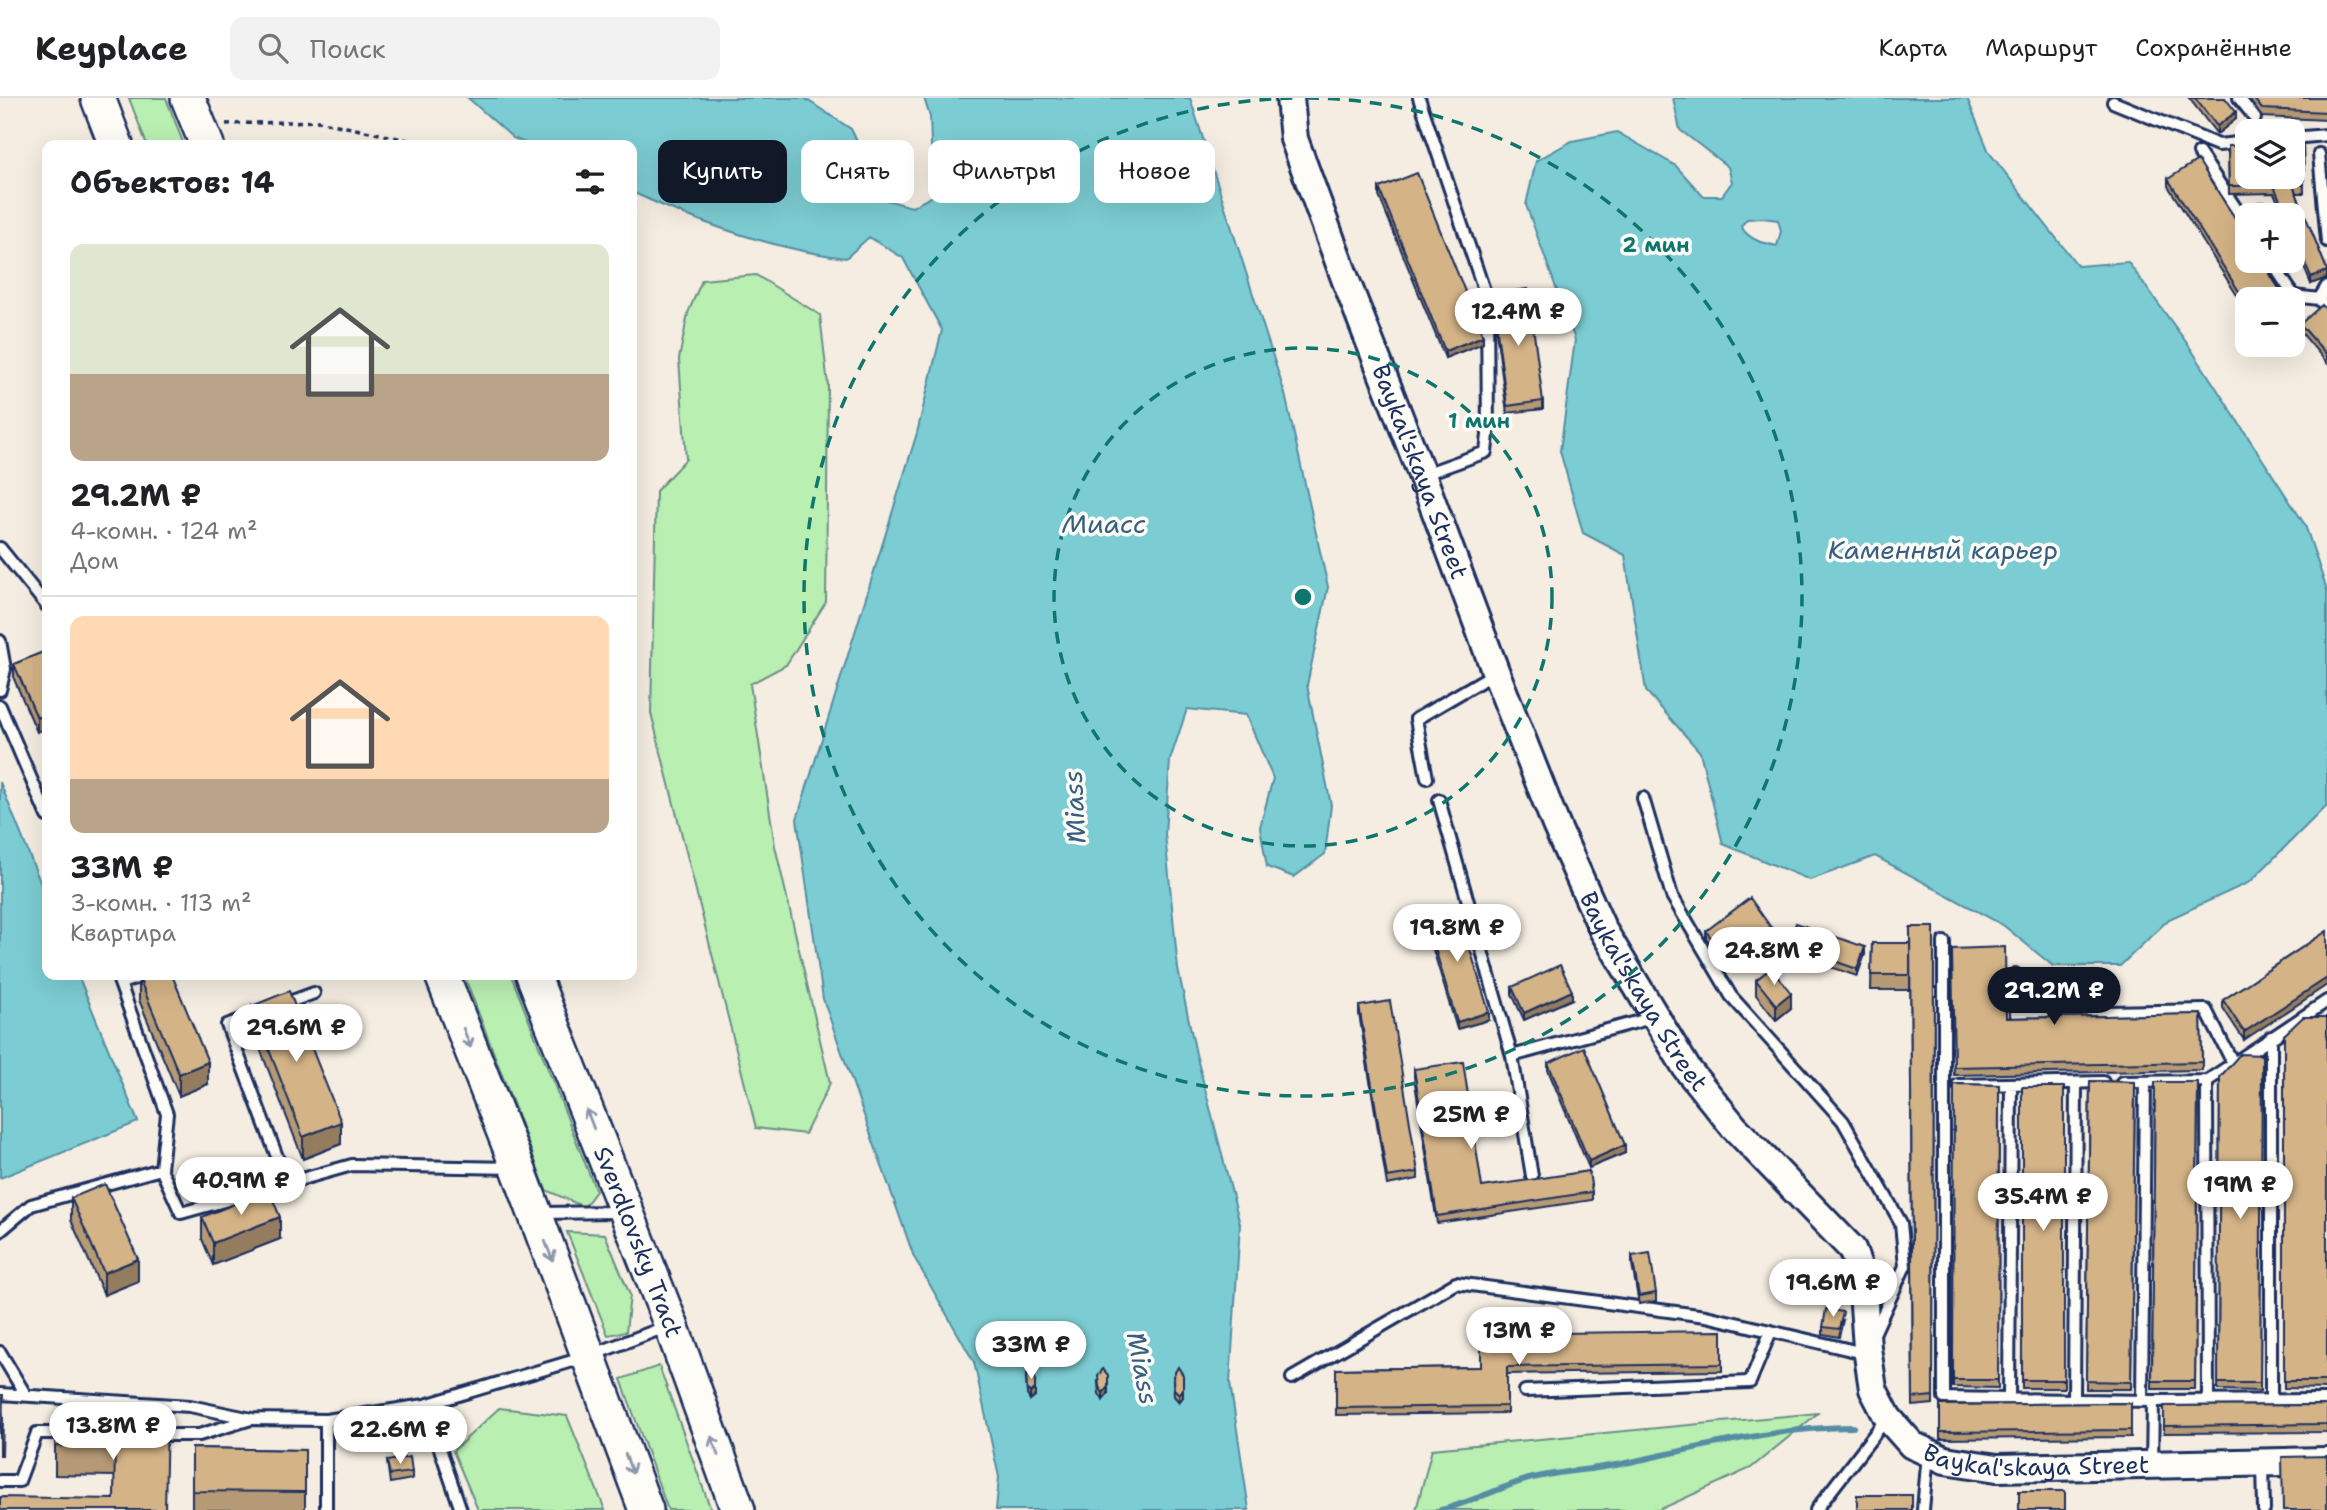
<!DOCTYPE html>
<html lang="ru">
<meta charset="utf-8">
<style>
:root{--surface:#fff;--page:#f2f2f2;--text:#202124;--muted:#757577;--line:#e0e0e0;--accent:#111827}
body{margin:0;font-family:"Shantell Sans",sans-serif;background:var(--page);color:var(--text);height:100vh;display:flex;flex-direction:column;font-size:26px;white-space:nowrap}
*{box-sizing:border-box;margin:0}
p{font-size:23px;color:var(--muted)}
.icon{flex:none;width:38px;height:38px;fill:none;stroke:currentColor;stroke-width:2;stroke-linecap:round;stroke-linejoin:round}
.map{position:relative;flex:1;overflow:hidden}
.panel{position:absolute;left:42px;top:42px;width:595px;height:840px;display:flex;flex-direction:column;background:var(--surface);border-radius:14px;box-shadow:0 7px 28px #0002}
.panel>*{flex:none}
.guide{position:absolute;left:658px;top:42px;width:665px;height:63px;display:flex;gap:14px}
.tools{position:absolute;left:2235px;top:21px;display:grid;gap:14px}
.tools a{display:grid;place-items:center;width:70px;height:70px;border-radius:14px;background:var(--surface);box-shadow:0 7px 28px #0002;font-size:35px}
.price{position:absolute;translate:-50% -60px;padding:0 16px;border-radius:24px;background:#fff;color:#222;font-size:23px;line-height:46px;filter:drop-shadow(0 2px 4px #0008)}
.price::after{content:'';position:absolute;left:50%;top:42px;width:21px;height:16px;margin-left:-10px;background:inherit;clip-path:polygon(0 0,100% 0,50% 100%)}
.price.active{background:var(--accent);color:#fff}
ul{padding:0;list-style:none}
li{display:grid;align-content:center;gap:14px;height:371px;padding:0 28px}
li+li{border-top:2px solid var(--line)}
li span{display:grid;place-items:center;height:217px;border-radius:14px;color:#555}
li>.icon{margin-inline-start:auto}
span .icon{width:126px;height:126px;fill:#fffc;stroke-width:1}
li b{font-size:30px}
h2{display:flex;justify-content:space-between;align-items:center;height:84px;padding:0 28px;font-size:30px}
.tag{padding:0 24px;border-radius:14px;background:var(--surface);box-shadow:0 7px 28px #0002;font-size:24px;line-height:63px}
.tag.active{background:var(--accent);color:#fff}
header{display:flex;align-items:center;gap:42px;box-sizing:border-box;height:98px;padding:0 35px;background:var(--surface);border-bottom:2px solid var(--line)}
header strong{font-size:33px}
nav{display:flex;gap:38px;margin-inline-start:auto;font-size:24px}
.search{width:490px;height:63px;background:var(--page);display:flex;align-items:center;gap:18px;box-sizing:border-box;padding:0 24px;border-radius:14px;color:var(--muted);font-size:26px}
.map>svg:first-child{display:block}
.green{fill:#b9efb1;stroke:#6a8f88;stroke-width:2}
.water{fill:#7bcdd3;stroke:#558ea4;stroke-width:2;fill-rule:evenodd}
.lines{fill:none;stroke-linecap:round;stroke-linejoin:round}
.stream{stroke:#558ea4;stroke-width:6}
.service-casing{stroke:#1b2f5e;stroke-width:16}
.tertiary-casing{stroke:#1b2f5e;stroke-width:32}
.primary-casing{stroke:#1b2f5e;stroke-width:38}
.path{stroke:#1b2f5e;stroke-width:3.5;stroke-dasharray:5 5;stroke-linecap:butt}
.service{stroke:#fdfcf7;stroke-width:10}
.tertiary{stroke:#fdfcf7;stroke-width:26}
.primary{stroke:#fdfcf7;stroke-width:33}
.wall{fill:#b69a74;stroke:#1b2f5e;stroke-width:2}
.shaded-wall{fill:#947d5e;stroke:#1b2f5e;stroke-width:2}
.building{fill:#d4b387;stroke:#1b2f5e;stroke-width:2}
.oneway{stroke:#8c96aa}
.ring{fill:none;stroke:#0f766e;stroke-width:3.5;stroke-dasharray:12 9}
.labels{text-anchor:middle;dominant-baseline:central;stroke-width:7;stroke-linejoin:round;paint-order:stroke}
.street-label{font-size:24px;fill:#1b2f5e;stroke:#fdfcf7}
.water-label{font-size:26px;font-style:italic;fill:#385e81;stroke:#fdfcf7}
.centre{fill:#0f766e;stroke:#fdfcf7;stroke-width:3.5}
.ring-label{font-size:21px;text-anchor:middle;font-weight:bold;fill:#0f766e;stroke:#fdfcf7;stroke-width:7;stroke-linejoin:round;paint-order:stroke}
</style>
<header>
<strong>Keyplace</strong>
<div class="search"><svg class="icon" aria-label="search" viewBox="0 0 24 24"><circle cx="10" cy="10" r="6"/><path d="M15 15l6 6"/></svg>Поиск</div>
<nav><a>Карта</a><a>Маршрут</a><a>Сохранённые</a></nav>
</header>
<div class="map">
<svg width="2327" height="1412" viewBox="0 0 2327 1412">
<rect width="100%" height="100%" fill="#f5ede1"/>
<filter id="ink" filterUnits="userSpaceOnUse"><feTurbulence type="fractalNoise" baseFrequency=".0143" numOctaves="2"/><feDisplacementMap in="SourceGraphic" scale="14" xChannelSelector="R" yChannelSelector="G"/><feConvolveMatrix kernelMatrix="1 2 1 2 8 2 1 2 1" color-interpolation-filters="sRGB"/></filter>
<g filter="url(#ink)">
<!-- green -->
<path class="green" d="M 129,0 L 166,0 L 184,47 L 147,47 Z
M 756,177 L 820,217 L 828,287 L 826,504 L 786,567 L 750,586 L 775,748 L 830,985 L 805,1036 L 756,1030 L 651,615 L 656,393 L 686,361 L 679,261 L 688,215 L 702,182 Z
M 464,877 L 511,877 L 596,1093 L 584,1109 L 546,1092 Z
M 567,1134 L 605,1136 L 630,1197 L 626,1234 L 608,1237 Z
M 659,1268 L 711,1412 L 668,1412 L 621,1281 Z
M 499,1310 L 567,1318 L 605,1412 L 478,1412 L 453,1353 Z
M 1818,1315 L 1751,1370 L 1659,1412 L 1416,1412 L 1432,1351 Z"/>
<!-- water -->
<path class="water" d="M 468,0 L 804,0 L 851,31 L 886,102 L 912,109 L 933,98 L 930,19 L 924,0 L 1190,0 L 1285,296 L 1328,489 L 1307,587 L 1331,707 L 1325,756 L 1294,779 L 1267,769 L 1260,729 L 1273,680 L 1246,617 L 1187,611 L 1170,662 L 1165,736 L 1178,871 L 1196,956 L 1240,1126 L 1230,1285 L 1249,1412 L 996,1412 L 999,1379 L 974,1264 L 914,1159 L 823,901 L 797,721 L 917,335 L 942,232 L 903,160 L 869,139 L 846,160 C 772,151 699,125 632,94 L 632,47 L 530,47 L 513,40 Z
M 1673,0 L 1967,0 L 1989,54 L 2078,168 L 2128,164 L 2189,248 L 2305,427 L 2327,492 L 2327,707 L 2250,784 L 2169,821 L 2120,868 L 2053,868 L 2003,827 L 1875,758 L 1810,782 L 1723,746 L 1700,654 L 1646,593 L 1625,457 L 1583,435 L 1560,353 L 1575,242 L 1526,107 L 1536,63 L 1572,43 L 1617,34 L 1676,68 L 1703,98 L 1722,98 L 1732,84 L 1728,69 L 1680,32 ZM 1762,120 L 1778,122 L 1781,133 L 1777,148 C 1763,145 1748,142 1741,128 L 1747,121 Z
M 0,684 L 47,801 L 47,877 L 78,877 L 138,1024 L 0,1080 Z"/>
<g class="lines">
<!-- stream -->
<path class="stream" d="M 1441,1412 C 1467,1405 1491,1394 1516,1385 C 1546,1374 1585,1373 1616,1367 C 1695,1351 1772,1329 1853,1329"/>
<!-- service casing -->
<g class="service-casing">
<path id="service" d="M 1419,0 L 1487,201 L 1488,337 L 1486,354 L 1422,377
M 2239,0 L 2255,20
M 2113,4 L 2218,47 L 2247,44
M 2292,40 L 2327,37
M 2199,55 L 2247,127
M 2319,56 L 2327,143
M 2271,163 L 2294,198 L 2319,201 L 2327,211
M 2319,201 L 2327,188
M 0,450 L 47,508
M 0,543 L 5,571 L 0,592
M 0,608 L 47,718
M 1427,680 L 1416,621 L 1495,575
M 1643,700 L 1672,798 L 1731,898 L 1843,1023 L 1901,1125 L 1905,1168 L 1873,1238
M 1439,702 L 1512,958 L 1532,1078
M 1944,844 L 1944,1300 L 2153,1303 L 2327,1302
M 2015,876 L 2016,916 L 2206,912 L 2233,965
M 117,877 L 167,1016 L 161,1071 L 181,1115 L 352,1067 L 515,1070
M 121,885 L 146,877
M 281,907 L 314,895
M 262,914 L 227,927 L 287,1085
M 2271,939 L 2271,1302
M 1512,958 L 1655,919
M 2207,983 L 2208,1303
M 2122,984 L 2207,983 L 2327,903
M 1958,987 L 2103,984
M 538,1115 L 620,1114
M 0,1133 L 31,1107 L 161,1071
M 0,1254 L 25,1296
M 1292,1280 L 1456,1185 L 1706,1218 L 1868,1256
M 1525,1293 L 1750,1284 L 1771,1233
M 0,1296 L 190,1308 L 252,1321 L 326,1322 L 425,1307 L 589,1258 L 668,1228
M 2009,1301 L 2011,986
M 2074,1302 L 2076,985
M 2142,1303 L 2145,984
M 425,1307 L 461,1412
M 154,1337 L 199,1337 L 251,1321
M 2263,1365 L 2264,1412
M 2152,1367 L 2153,1303
M 0,1383 L 19,1383 L 37,1335 L 68,1335
M 326,1412 L 326,1322
M 1816,1412 L 1887,1320
M 1923,1412 L 1928,1355"/>
</g>
<!-- tertiary casing -->
<g class="tertiary-casing">
<g id="tertiary">
<path id="s1" d="M 1290,0 L 1294,41 L 1346,183 L 1422,377 L 1496,575 L 1556,727 L 1603,832 L 1687,971 L 1734,1029 L 1852,1151 L 1862,1179 L 1867,1250 L 1873,1291 L 1888,1320 L 1912,1347 L 1945,1362 L 1997,1370 L 2327,1363"/>
</g>
</g>
<!-- primary casing -->
<g class="primary-casing">
<g id="primary">
<path d="M 98,0 L 116,47"/>
<path d="M 188,0 L 207,47"/>
<path d="M 442,877 L 518,1070 L 646,1412"/>
<path id="s2" d="M 533,877 L 671,1227 L 738,1412"/>
</g>
</g>
<!-- path -->
<path class="path" d="M 226,26 L 318,23 L 431,47"/>
<!-- service -->
<use href="#service" class="service"/>
<!-- tertiary -->
<use href="#tertiary" class="tertiary"/>
<!-- primary -->
<use href="#primary" class="primary"/>
</g>
<!-- wall -->
<path class="wall" d="M 2189,0 L 2225,0 L 2236,21 L 2217,36 Z
M 2248,0 L 2327,0 L 2327,22 L 2262,19 Z
M 2303,47 L 2304,95 L 2296,95 L 2327,172 L 2311,186 L 2292,140 L 2292,117 L 2278,104 L 2274,95 L 2229,96 L 2228,48 Z
M 2168,81 L 2247,201 L 2247,213 L 2168,88 Z
M 1379,90 L 1483,245 L 1445,260 L 1379,98 Z
M 1492,196 L 1543,303 L 1543,311 L 1507,315 L 1492,203 Z
M 2327,213 L 2327,265 L 2300,233 L 2300,226 Z
M 43,554 L 37,634 L 14,581 L 14,566 Z
M 1425,817 L 1489,922 L 1457,931 L 1425,825 Z
M 1910,829 L 1934,829 L 1933,1306 L 1913,1308 Z
M 1706,833 L 1772,838 L 1729,870 L 1706,840 Z
M 2327,833 L 2244,942 L 2223,910 L 2223,902 Z
M 1872,845 L 1910,845 L 1910,892 L 1871,892 Z
M 1788,847 L 1865,856 L 1857,878 L 1788,855 Z
M 1952,851 L 2006,920 L 2201,916 L 2202,972 L 1954,977 Z
M 139,880 L 208,986 L 179,998 L 139,902 Z
M 1756,882 L 1791,910 L 1776,922 L 1756,897 Z
M 1512,889 L 1572,901 L 1524,922 L 1512,896 Z
M 252,908 L 341,1046 L 303,1061 L 252,930 Z
M 1359,908 L 1418,1074 L 1418,1081 L 1387,1087 L 1359,916 Z
M 2327,919 L 2327,1291 L 2284,1290 L 2284,937 Z
M 2262,957 L 2260,1293 L 2218,1292 L 2220,979 Z
M 1548,965 L 1625,1055 L 1589,1070 L 1548,972 Z
M 1414,971 L 1482,1089 L 1592,1094 L 1592,1102 L 1437,1125 L 1414,979 Z
M 2090,983 L 2135,984 L 2131,1291 L 2086,1291 Z
M 2155,984 L 2198,984 L 2195,1291 L 2152,1291 Z
M 1954,986 L 1999,987 L 1998,1290 L 1953,1289 Z
M 2022,989 L 2064,989 L 2064,1290 L 2022,1290 Z
M 71,1100 L 138,1183 L 104,1197 L 71,1122 Z
M 202,1119 L 280,1141 L 213,1167 L 202,1141 Z
M 1632,1158 L 1656,1195 L 1656,1203 L 1639,1206 L 1632,1166 Z
M 1843,1222 L 1839,1239 L 1823,1236 L 1823,1229 Z
M 1722,1233 L 1722,1273 L 1507,1276 L 1507,1315 L 1336,1317 L 1336,1271 L 1481,1269 Z
M 1026,1277 L 1035,1278 L 1035,1298 L 1030,1302 L 1027,1297 Z
M 1098,1285 L 1108,1296 L 1103,1302 L 1099,1296 Z
M 1173,1285 L 1183,1299 L 1179,1304 L 1174,1298 Z
M 0,1297 L 3,1319 L 2,1357 L 0,1357 Z
M 2131,1305 L 2131,1339 L 1940,1341 L 1940,1307 Z
M 2327,1307 L 2327,1334 L 2164,1335 L 2164,1308 Z
M 55,1316 L 167,1347 L 114,1401 L 115,1378 L 55,1377 Z
M 192,1350 L 305,1352 L 305,1412 L 192,1412 Z
M 387,1363 L 412,1374 L 412,1381 L 390,1385 Z"/>
<!-- shaded-wall -->
<path class="shaded-wall" d="M 2236,14 L 2236,21 L 2217,36 L 2217,28 Z
M 2327,173 L 2327,180 L 2311,186 L 2311,179 Z
M 1483,238 L 1483,245 L 1445,260 L 1445,253 Z
M 47,615 L 47,630 L 37,634 L 37,620 Z
M 1772,831 L 1772,838 L 1729,870 L 1729,863 Z
M 1865,849 L 1865,856 L 1857,878 L 1857,871 Z
M 2327,880 L 2327,887 L 2244,942 L 2244,934 Z
M 1572,893 L 1572,901 L 1524,922 L 1524,915 Z
M 1791,895 L 1791,910 L 1776,922 L 1776,907 Z
M 1489,914 L 1489,922 L 1457,931 L 1457,924 Z
M 208,964 L 208,986 L 179,998 L 179,976 Z
M 341,1024 L 341,1046 L 303,1061 L 303,1039 Z
M 1625,1047 L 1625,1055 L 1589,1070 L 1589,1063 Z
M 280,1119 L 280,1141 L 213,1167 L 213,1145 Z
M 138,1161 L 138,1183 L 104,1197 L 104,1175 Z
M 1108,1289 L 1108,1296 L 1103,1302 L 1103,1295 Z
M 1035,1291 L 1035,1298 L 1030,1302 L 1030,1295 Z
M 1183,1291 L 1183,1299 L 1179,1304 L 1179,1296 Z"/>
<!-- building -->
<path class="building" d="M 2195,0 L 2225,0 L 2236,14 L 2217,28 Z
M 2253,0 L 2327,0 L 2327,14 L 2262,11 Z
M 2292,47 L 2303,47 L 2304,87 L 2293,87 L 2327,172 L 2327,173 L 2311,179 L 2292,133 L 2292,117 L 2257,117 L 2258,104 L 2281,104 L 2274,88 L 2229,88 L 2228,48 L 2247,48 L 2247,79 L 2292,79 Z
M 2198,62 L 2247,140 L 2247,163 L 2261,163 L 2286,201 L 2247,201 L 2247,206 L 2168,81 Z
M 1417,75 L 1483,238 L 1445,253 L 1379,90 Z
M 1528,191 L 1543,303 L 1507,308 L 1492,196 Z
M 2322,207 L 2327,213 L 2327,257 L 2300,226 Z
M 43,554 L 47,564 L 47,615 L 37,620 L 14,566 Z
M 1750,800 L 1772,831 L 1729,863 L 1706,833 Z
M 1457,808 L 1489,914 L 1457,924 L 1425,817 Z
M 1796,825 L 1865,849 L 1857,871 L 1788,847 Z
M 1910,829 L 1934,829 L 1933,1298 L 1913,1300 Z
M 2327,833 L 2327,880 L 2244,934 L 2223,902 Z
M 1872,845 L 1910,845 L 1910,877 L 1871,877 Z
M 2005,849 L 2006,920 L 2201,916 L 2202,964 L 1954,969 L 1952,851 Z
M 1560,867 L 1572,893 L 1524,915 L 1512,889 Z
M 1771,870 L 1791,895 L 1776,907 L 1756,882 Z
M 147,877 L 172,877 L 208,964 L 179,976 L 139,880 Z
M 289,893 L 341,1024 L 303,1039 L 252,908 Z
M 1390,903 L 1418,1074 L 1387,1079 L 1359,908 Z
M 2303,919 L 2327,919 L 2327,1283 L 2284,1283 L 2284,937 Z
M 1584,949 L 1625,1047 L 1589,1063 L 1548,965 Z
M 2240,956 L 2262,957 L 2260,1285 L 2218,1285 L 2220,979 Z
M 1463,964 L 1482,1089 L 1589,1073 L 1592,1094 L 1437,1118 L 1414,971 Z
M 2090,983 L 2135,984 L 2131,1284 L 2086,1283 Z
M 2155,984 L 2198,984 L 2195,1283 L 2152,1283 Z
M 1954,986 L 1999,987 L 1998,1282 L 1953,1282 Z
M 2022,989 L 2064,989 L 2064,1282 L 2022,1282 Z
M 105,1086 L 138,1161 L 104,1175 L 71,1100 Z
M 269,1092 L 280,1119 L 213,1145 L 202,1119 Z
M 1650,1155 L 1656,1195 L 1639,1198 L 1632,1158 Z
M 1826,1211 L 1843,1214 L 1839,1231 L 1823,1229 Z
M 1722,1233 L 1722,1266 L 1507,1269 L 1507,1308 L 1336,1310 L 1336,1271 L 1481,1269 L 1481,1236 Z
M 1178,1269 L 1183,1277 L 1183,1291 L 1179,1296 L 1174,1291 L 1173,1278 Z
M 1031,1271 L 1035,1278 L 1035,1291 L 1030,1295 L 1027,1290 L 1026,1277 Z
M 1103,1271 L 1108,1277 L 1108,1289 L 1103,1295 L 1099,1289 L 1098,1278 Z
M 0,1297 L 3,1297 L 2,1335 L 0,1335 Z
M 2131,1305 L 2131,1332 L 1940,1334 L 1940,1307 Z
M 2327,1307 L 2327,1326 L 2164,1328 L 2164,1308 Z
M 55,1316 L 167,1318 L 165,1412 L 0,1412 L 0,1399 L 114,1401 L 115,1349 L 55,1348 Z
M 192,1350 L 305,1352 L 305,1394 L 192,1393 Z
M 2327,1358 L 2327,1412 L 2283,1412 L 2282,1359 Z
M 410,1359 L 412,1374 L 390,1377 L 387,1363 Z
M 2019,1393 L 2065,1393 L 2065,1412 L 2019,1412 Z
M 1857,1397 L 1912,1397 L 1912,1412 L 1857,1412 Z"/>
<!-- one-way arrows -->
<defs><path id="oneway-shaft" d="M-6 0H5M1.5-3L5.5 0L1.5 3" fill="none" stroke-width="1.6" stroke-linecap="round" stroke-linejoin="round" transform="scale(1.75)"/></defs>
<g class="oneway">
<use href="#oneway-shaft" transform="translate(467 940) rotate(69)"/>
<use href="#oneway-shaft" transform="translate(590 1021) rotate(-111)"/>
<use href="#oneway-shaft" transform="translate(549 1153) rotate(69)"/>
<use href="#oneway-shaft" transform="translate(715 1348) rotate(-110)"/>
<use href="#oneway-shaft" transform="translate(629 1366) rotate(69)"/>
</g>
</g>
<!-- distance rings -->
<g class="ring">
<circle cx="1303" cy="499" r="249"/>
<path d="M1307 0A499 499 0 1 1 1299 0"/>
</g>
<g class="labels">
<!-- street labels -->
<g class="street-label">
<text stroke="none"><textPath href="#s1" startOffset="397">Baykal'skaya Street</textPath></text>
<text stroke="none"><textPath href="#s1" startOffset="964">Baykal'skaya Street</textPath></text>
<text stroke="none"><textPath href="#s2" startOffset="287">Sverdlovsky Tract</textPath></text>
<text stroke="none"><textPath href="#s1" startOffset="1636">Baykal'skaya Street</textPath></text>
</g>
<!-- water labels -->
<g class="water-label">
<text x="1104" y="425">Миасс</text>
<text x="1943" y="451">Каменный карьер</text>
<text transform="translate(1074 709) rotate(-93)">Miass</text>
<text transform="translate(1143 1270) rotate(79)">Miass</text>
</g>
</g>
<circle cx="1303" cy="499" r="10" class="centre"/>
<g class="ring-label">
<text x="1656" y="154">2 мин</text>
<text x="1479" y="330">1 мин</text>
</g>
</svg>
<div class="tools">
<a><svg class="icon" aria-label="layers" viewBox="0 0 24 24"><path d="M12 4l9 5-9 5-9-5zM3 14l9 5 9-5"/></svg></a>
<a>+</a>
<a>−</a>
</div>
<b class="price" style="left:1518px;top:250px">12.4M ₽</b>
<b class="price" style="left:1457px;top:866px">19.8M ₽</b>
<b class="price" style="left:1774px;top:889px">24.8M ₽</b>
<b class="price active" style="left:2054px;top:929px">29.2M ₽</b>
<b class="price" style="left:296px;top:966px">29.6M ₽</b>
<b class="price" style="left:1471px;top:1053px">25M ₽</b>
<b class="price" style="left:241px;top:1119px">40.9M ₽</b>
<b class="price" style="left:2240px;top:1123px">19M ₽</b>
<b class="price" style="left:2043px;top:1135px">35.4M ₽</b>
<b class="price" style="left:1833px;top:1221px">19.6M ₽</b>
<b class="price" style="left:1519px;top:1269px">13M ₽</b>
<b class="price" style="left:1031px;top:1283px">33M ₽</b>
<b class="price" style="left:113px;top:1364px">13.8M ₽</b>
<b class="price" style="left:400px;top:1368px">22.6M ₽</b>
<div class="guide">
<a class="tag active">Купить</a>
<a class="tag">Снять</a>
<a class="tag">Фильтры</a>
<a class="tag">Новое</a>
</div>
<section class="panel">
<h2>Объектов: 14<svg class="icon" aria-label="filters" viewBox="0 0 24 24"><path d="M4 7h16M4 17h16"/><circle cx="9" cy="7" r="2"/><circle cx="15" cy="17" r="2"/></svg></h2>
<ul>
<li><span style="background:linear-gradient(#dfe7d0 60%,#b9a48a 0)"><svg class="icon" aria-label="home" viewBox="0 0 24 24"><path d="M3 11l9-7 9 7M6 9v11h12V9"/></svg></span><div><b>29.2M ₽</b><p>4-комн. · 124 m²</p><p>Дом</p></div></li>
<li><span style="background:linear-gradient(#ffd9b3 75%,#b9a48a 0)"><svg class="icon" aria-label="home" viewBox="0 0 24 24"><path d="M3 11l9-7 9 7M6 9v11h12V9"/></svg></span><div><b>33M ₽</b><p>3-комн. · 113 m²</p><p>Квартира</p></div></li>
</ul>
</section>
</div>
